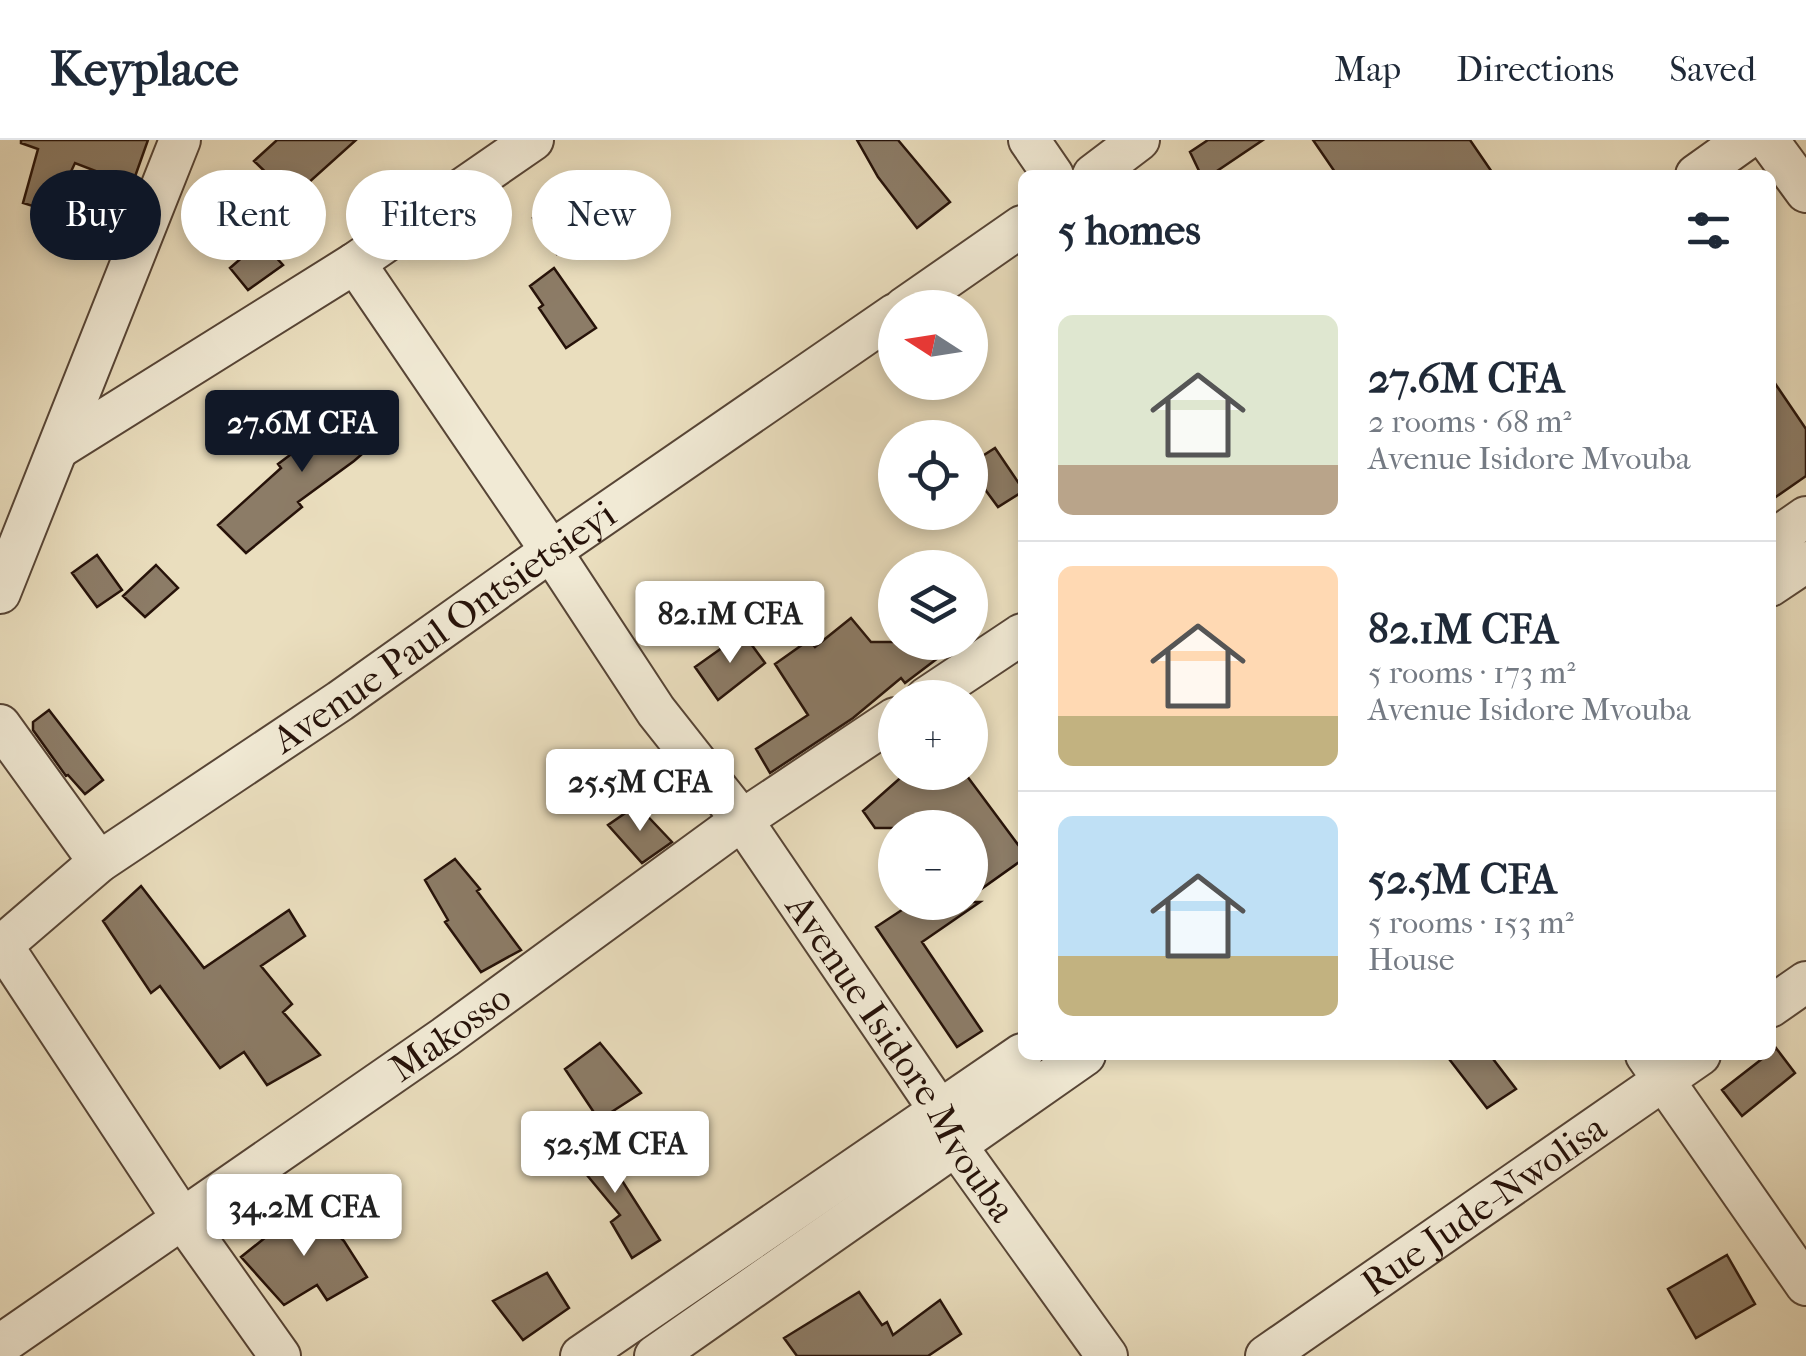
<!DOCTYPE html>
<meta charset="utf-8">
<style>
:root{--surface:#fff;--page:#f6f6f7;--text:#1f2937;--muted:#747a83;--line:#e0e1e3;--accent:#111827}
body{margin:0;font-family:"IM FELL French Canon",serif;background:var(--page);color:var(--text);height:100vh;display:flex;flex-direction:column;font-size:38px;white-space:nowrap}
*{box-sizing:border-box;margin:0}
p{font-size:32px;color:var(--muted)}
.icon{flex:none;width:55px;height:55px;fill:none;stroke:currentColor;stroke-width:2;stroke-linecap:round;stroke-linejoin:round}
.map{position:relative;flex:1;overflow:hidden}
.details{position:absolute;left:1018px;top:30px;width:758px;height:890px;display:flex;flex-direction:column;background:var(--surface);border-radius:15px;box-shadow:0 5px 15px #0003}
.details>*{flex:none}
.hud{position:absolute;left:30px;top:30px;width:838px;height:90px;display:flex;gap:20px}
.needle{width:65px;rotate:282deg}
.buttons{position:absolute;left:878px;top:150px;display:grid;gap:20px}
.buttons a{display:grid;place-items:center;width:110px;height:110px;border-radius:50%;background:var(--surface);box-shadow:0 5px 15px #0003;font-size:50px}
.price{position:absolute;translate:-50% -85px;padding:0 22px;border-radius:10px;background:#fff;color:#222;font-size:32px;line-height:65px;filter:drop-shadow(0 2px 5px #0008)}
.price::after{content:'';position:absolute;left:50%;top:60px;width:30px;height:22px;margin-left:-15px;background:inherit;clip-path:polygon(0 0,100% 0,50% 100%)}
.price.on{background:var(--accent);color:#fff}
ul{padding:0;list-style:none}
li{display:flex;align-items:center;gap:30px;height:250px;padding:0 40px}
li+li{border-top:2px solid var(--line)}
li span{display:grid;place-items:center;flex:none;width:280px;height:200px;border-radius:15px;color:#555}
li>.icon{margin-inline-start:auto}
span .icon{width:120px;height:120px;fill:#fffc;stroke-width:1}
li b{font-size:42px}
h2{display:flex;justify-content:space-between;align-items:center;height:120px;padding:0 40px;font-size:42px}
.pill{padding:0 35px;border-radius:45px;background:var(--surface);box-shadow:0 5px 15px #0003;font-size:35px;line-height:90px}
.pill.on{background:var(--accent);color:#fff}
header{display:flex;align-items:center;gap:60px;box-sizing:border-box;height:140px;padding:0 50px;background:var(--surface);border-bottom:2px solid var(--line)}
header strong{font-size:48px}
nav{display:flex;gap:55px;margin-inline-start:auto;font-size:35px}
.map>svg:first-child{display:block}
.building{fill:#8c7c67;stroke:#261209;stroke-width:2.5}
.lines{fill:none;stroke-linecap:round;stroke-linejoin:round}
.minor-casing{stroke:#574536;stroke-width:44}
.minor{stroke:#f1ead5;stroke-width:40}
.labels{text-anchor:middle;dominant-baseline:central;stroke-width:10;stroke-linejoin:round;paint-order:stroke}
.street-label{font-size:38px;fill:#261209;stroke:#f1ead5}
</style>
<header>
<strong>Keyplace</strong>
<nav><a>Map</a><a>Directions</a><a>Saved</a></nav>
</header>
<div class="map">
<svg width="1806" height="1216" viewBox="0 0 1806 1216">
<rect width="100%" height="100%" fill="#eadebe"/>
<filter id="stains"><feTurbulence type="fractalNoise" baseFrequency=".002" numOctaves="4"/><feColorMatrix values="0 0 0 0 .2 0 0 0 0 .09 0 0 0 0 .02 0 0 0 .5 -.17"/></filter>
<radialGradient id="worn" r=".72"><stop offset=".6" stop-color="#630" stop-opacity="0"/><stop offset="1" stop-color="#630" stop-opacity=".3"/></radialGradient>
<!-- building -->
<path class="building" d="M 21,0 L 148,0 L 132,45 L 75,23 L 52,72 L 23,63 L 38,9 L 21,3 Z
M 277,0 L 356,0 L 297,53 L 321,78 L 291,101 L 259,64 L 281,47 L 254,21 Z
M 857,0 L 898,0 L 950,62 L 917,88 L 878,37 Z
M 1208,0 L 1263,0 L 1211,35 L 1201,35 L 1190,12 Z
M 1313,0 L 1470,0 L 1494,35 L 1337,35 Z
M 561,57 L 586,91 L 557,114 L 533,78 Z
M 261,101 L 283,125 L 248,150 L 230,128 Z
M 554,128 L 596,188 L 566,208 L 539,168 L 543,165 L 530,146 Z
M 1770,236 L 1806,289 L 1806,336 L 1770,361 Z
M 356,260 L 384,295 L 354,321 L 298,362 L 302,367 L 246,413 L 218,385 L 281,328 L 278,324 L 294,312 L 293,309 Z
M 995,308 L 1022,348 L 1022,352 L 998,367 L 970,329 L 970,324 Z
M 97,415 L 122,450 L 97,467 L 72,433 Z
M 156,425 L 178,448 L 145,477 L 123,456 Z
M 851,478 L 871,502 L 959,502 L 905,543 L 901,538 L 853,578 L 770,633 L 756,609 L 808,575 L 775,524 L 809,500 L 815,507 Z
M 743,493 L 765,523 L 718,560 L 695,527 Z
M 49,570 L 103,640 L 85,654 L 68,635 L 66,636 L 33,590 L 33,582 Z
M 907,632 L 964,632 L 1022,710 L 1022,720 L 970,757 L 970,688 L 875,688 L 863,671 Z
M 637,665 L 672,702 L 642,723 L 608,685 Z
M 455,719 L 480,749 L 477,751 L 521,810 L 481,832 L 445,782 L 448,780 L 425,740 Z
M 141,746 L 204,828 L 289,770 L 305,796 L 261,826 L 292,864 L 283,872 L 320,915 L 267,945 L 244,912 L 220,928 L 160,846 L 151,853 L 103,781 Z
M 914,762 L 980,762 L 922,802 L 982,891 L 957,907 L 876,787 Z
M 600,903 L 641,953 L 599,980 L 565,929 Z
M 1776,908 L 1795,933 L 1742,976 L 1722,950 L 1767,915 L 1770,915 Z
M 1446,915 L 1490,915 L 1516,949 L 1487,968 Z
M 591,992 L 660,1100 L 632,1118 L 611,1082 L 620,1075 L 567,1011 Z
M 307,1064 L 344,1101 L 367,1137 L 327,1160 L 317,1145 L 284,1165 L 241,1117 Z
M 1727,1115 L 1755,1164 L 1696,1198 L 1668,1149 Z
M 547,1133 L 569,1168 L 523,1200 L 493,1161 Z
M 859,1152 L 882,1185 L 887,1182 L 893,1195 L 940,1160 L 961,1194 L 928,1216 L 797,1216 L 784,1198 Z"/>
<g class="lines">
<!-- minor casing -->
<g class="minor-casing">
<g id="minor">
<path d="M 1029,0 L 1053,35"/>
<path d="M 1768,0 L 1806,52"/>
<path d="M 1093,35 L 1139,0"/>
<path d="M 1696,35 L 1745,0"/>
<path id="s1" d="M 355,123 L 551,411 L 656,571 L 742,680 L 940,971 L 955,1004 L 1107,1216"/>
<path d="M 904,168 L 1022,86"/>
<path d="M 59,308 L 355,123 L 533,0"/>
<path d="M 1770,402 L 1806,377"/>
<path d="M 1770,446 L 1806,422"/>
<path d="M 0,453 L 180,0"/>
<path d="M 926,558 L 1022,494"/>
<path d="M 0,585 L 99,722"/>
<path d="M 2,805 L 182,1078 L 280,1216"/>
<path id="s2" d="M 0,807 L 99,722 L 340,561 L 551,411 L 895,174"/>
<path d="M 1770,867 L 1806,842"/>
<path d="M 1646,915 L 1806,1145"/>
<path id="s3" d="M 0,1205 L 445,897 L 742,680 L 895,578"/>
<path d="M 581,1216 L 1022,914"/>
<path d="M 655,1216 L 1085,915"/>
<path id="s4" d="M 1266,1216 L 1700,915"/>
</g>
</g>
<!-- minor -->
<use href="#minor" class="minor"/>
</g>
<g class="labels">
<!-- street labels -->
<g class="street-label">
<text stroke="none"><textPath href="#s2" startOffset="548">Avenue Paul Ontsietsieyi</textPath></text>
<text stroke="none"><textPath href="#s3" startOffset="548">Makosso</textPath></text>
<text stroke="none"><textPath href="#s1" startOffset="965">Avenue Isidore Mvouba</textPath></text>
<text stroke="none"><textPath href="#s4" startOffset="265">Rue Jude-Nwolisa</textPath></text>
</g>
</g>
<rect width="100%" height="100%" filter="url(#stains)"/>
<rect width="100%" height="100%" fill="url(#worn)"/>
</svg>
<div class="buttons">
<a><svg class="needle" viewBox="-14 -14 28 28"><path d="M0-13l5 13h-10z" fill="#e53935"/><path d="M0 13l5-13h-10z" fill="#747a83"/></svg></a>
<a><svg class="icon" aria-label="locate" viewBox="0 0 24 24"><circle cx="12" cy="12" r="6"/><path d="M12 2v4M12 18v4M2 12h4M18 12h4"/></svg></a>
<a><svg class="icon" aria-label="layers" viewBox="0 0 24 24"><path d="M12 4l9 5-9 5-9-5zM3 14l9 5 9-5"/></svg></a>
<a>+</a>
<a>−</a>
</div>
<b class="price on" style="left:302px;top:335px">27.6M CFA</b>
<b class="price" style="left:730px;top:526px">82.1M CFA</b>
<b class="price" style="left:640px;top:694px">25.5M CFA</b>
<b class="price" style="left:615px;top:1056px">52.5M CFA</b>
<b class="price" style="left:304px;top:1119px">34.2M CFA</b>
<div class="hud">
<a class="pill on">Buy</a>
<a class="pill">Rent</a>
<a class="pill">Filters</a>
<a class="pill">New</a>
</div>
<section class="details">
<h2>5 homes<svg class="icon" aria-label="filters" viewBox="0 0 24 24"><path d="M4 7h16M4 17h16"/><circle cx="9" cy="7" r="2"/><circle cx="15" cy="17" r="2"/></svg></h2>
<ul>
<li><span style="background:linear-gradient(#dfe7d0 75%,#b9a48a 0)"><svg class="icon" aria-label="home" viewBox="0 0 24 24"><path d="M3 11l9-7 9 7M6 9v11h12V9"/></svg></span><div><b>27.6M CFA</b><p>2 rooms · 68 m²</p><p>Avenue Isidore Mvouba</p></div></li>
<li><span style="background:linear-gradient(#ffd9b3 75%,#c2b280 0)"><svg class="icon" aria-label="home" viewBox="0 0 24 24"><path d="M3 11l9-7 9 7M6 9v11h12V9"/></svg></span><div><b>82.1M CFA</b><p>5 rooms · 173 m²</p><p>Avenue Isidore Mvouba</p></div></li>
<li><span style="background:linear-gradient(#bfe0f5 70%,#c2b280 0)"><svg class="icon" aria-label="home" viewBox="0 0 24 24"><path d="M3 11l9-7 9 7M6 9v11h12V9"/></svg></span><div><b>52.5M CFA</b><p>5 rooms · 153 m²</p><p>House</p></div></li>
</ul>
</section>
</div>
